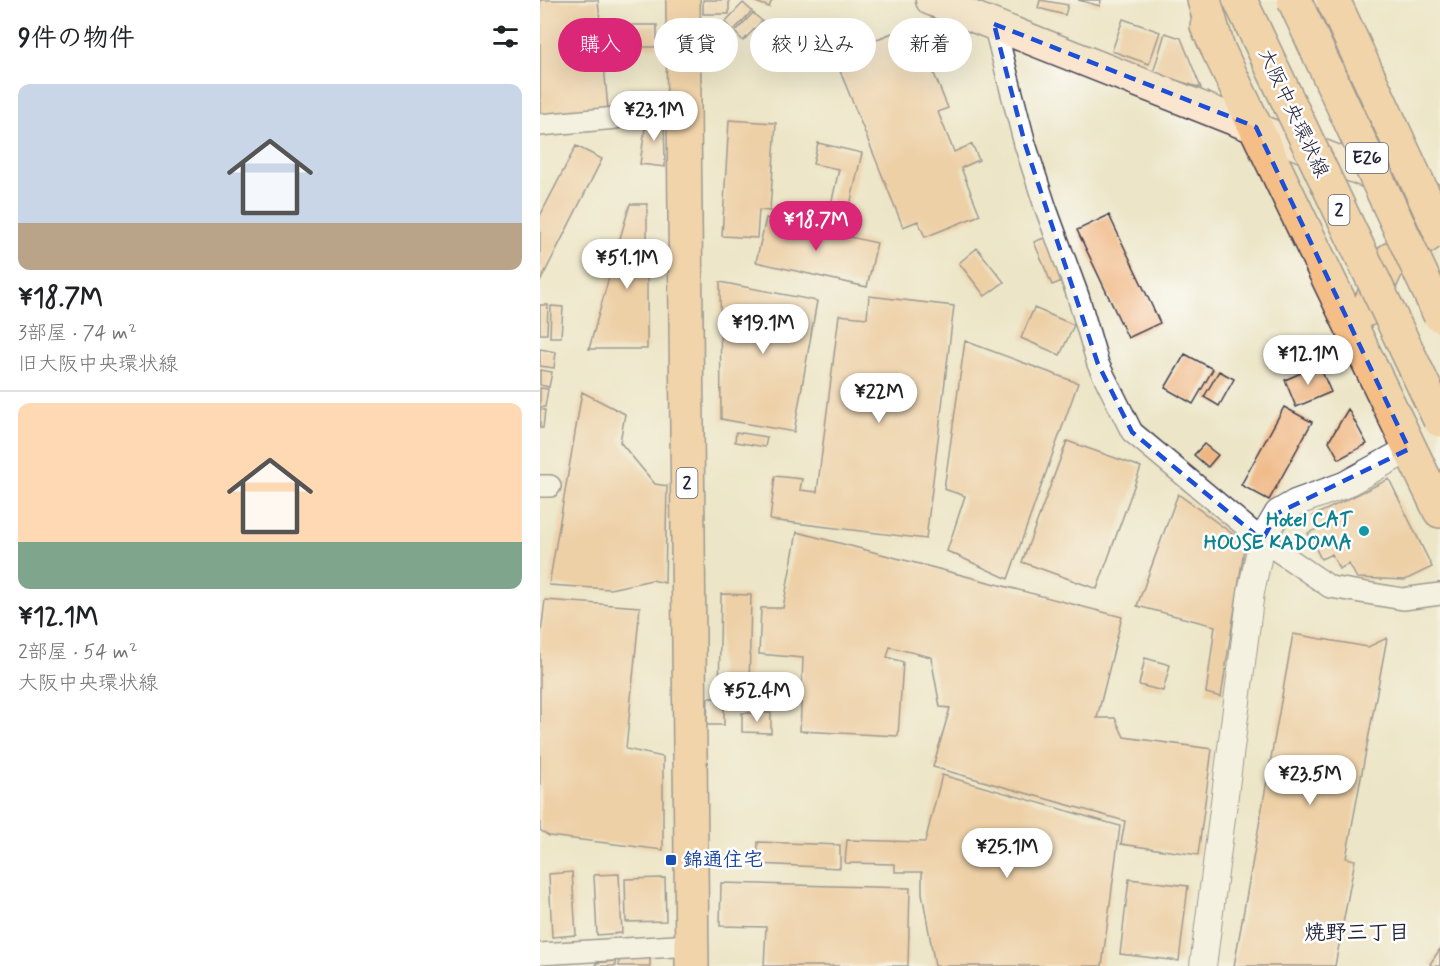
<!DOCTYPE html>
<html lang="ja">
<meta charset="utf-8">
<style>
:root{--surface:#fff;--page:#f2f2f2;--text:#202124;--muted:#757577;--line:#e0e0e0;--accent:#db2777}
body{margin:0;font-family:Mynerve,"Klee One",sans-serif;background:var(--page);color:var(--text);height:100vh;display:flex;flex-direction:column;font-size:22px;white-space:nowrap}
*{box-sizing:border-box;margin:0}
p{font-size:20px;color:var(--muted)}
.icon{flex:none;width:33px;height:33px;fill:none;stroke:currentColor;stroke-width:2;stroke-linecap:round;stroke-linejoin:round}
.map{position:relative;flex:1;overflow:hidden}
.drawer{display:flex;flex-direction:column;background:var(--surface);width:540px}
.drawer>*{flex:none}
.top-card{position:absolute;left:18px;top:18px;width:570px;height:54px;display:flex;gap:12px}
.price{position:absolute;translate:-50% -51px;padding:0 14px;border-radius:21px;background:#fff;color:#222;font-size:20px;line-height:39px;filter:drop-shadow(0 2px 3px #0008)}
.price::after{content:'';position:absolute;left:50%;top:36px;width:18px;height:14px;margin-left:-9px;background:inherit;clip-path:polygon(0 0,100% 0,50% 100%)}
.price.current{background:var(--accent);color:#fff}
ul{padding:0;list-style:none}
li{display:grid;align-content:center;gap:12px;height:318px;padding:0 18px}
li+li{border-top:2px solid var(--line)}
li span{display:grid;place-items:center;height:186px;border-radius:12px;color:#555}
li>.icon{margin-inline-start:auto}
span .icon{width:108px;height:108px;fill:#fffc;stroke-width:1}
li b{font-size:26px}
h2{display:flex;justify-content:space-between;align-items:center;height:72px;padding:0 18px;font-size:26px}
.tag{padding:0 21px;border-radius:27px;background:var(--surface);box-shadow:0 6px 24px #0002;font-size:21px;line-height:54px}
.tag.current{background:var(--accent);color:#fff}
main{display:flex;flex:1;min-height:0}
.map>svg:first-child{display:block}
.building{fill:#efb681}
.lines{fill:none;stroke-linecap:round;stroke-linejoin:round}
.minor-casing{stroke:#403f50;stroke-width:24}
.tertiary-casing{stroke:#403f50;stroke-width:28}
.secondary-casing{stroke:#403f50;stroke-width:33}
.primary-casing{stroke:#403f50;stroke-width:36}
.motorway-casing{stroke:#403f50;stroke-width:36}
.minor{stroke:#fff;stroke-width:21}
.tertiary{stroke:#fff;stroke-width:26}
.secondary{stroke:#fbe5cf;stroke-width:30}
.primary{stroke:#f6be87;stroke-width:33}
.motorway{stroke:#f6be87;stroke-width:33}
.primary-bridge-casing{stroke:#403f50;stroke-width:36;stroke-linecap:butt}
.motorway-bridge-casing{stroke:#403f50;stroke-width:36;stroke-linecap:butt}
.primary-bridge{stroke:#f6be87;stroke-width:33}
.motorway-bridge{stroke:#f6be87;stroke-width:33}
.marked{fill:none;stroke:#1d4ed8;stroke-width:4.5;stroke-dasharray:12 8;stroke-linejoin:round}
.culture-dot{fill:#0f9aa8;stroke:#fff;stroke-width:2}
.transit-dot{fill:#1a4fb4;stroke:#fff;stroke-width:2}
.labels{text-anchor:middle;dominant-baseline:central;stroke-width:5;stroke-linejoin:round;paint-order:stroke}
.shield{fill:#fff;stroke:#646476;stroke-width:1.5}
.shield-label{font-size:18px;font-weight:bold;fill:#22223b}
.street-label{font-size:20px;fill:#22223b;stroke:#fff}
.culture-label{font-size:20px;font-weight:bold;fill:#0d838f;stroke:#fff;text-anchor:end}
.transit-label{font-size:20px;font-weight:bold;fill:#164399;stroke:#fff;text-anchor:start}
.neighbourhood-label{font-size:21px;font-weight:bold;fill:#22223b;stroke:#fff}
</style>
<main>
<section class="drawer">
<h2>9件の物件<svg class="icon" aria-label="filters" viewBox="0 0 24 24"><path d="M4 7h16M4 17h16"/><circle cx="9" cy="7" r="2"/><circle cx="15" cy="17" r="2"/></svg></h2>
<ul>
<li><span style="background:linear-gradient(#c9d6e8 75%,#b9a48a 0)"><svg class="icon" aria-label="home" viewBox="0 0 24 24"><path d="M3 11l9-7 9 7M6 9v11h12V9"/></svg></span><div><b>¥18.7M</b><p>3部屋 · 74 m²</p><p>旧大阪中央環状線</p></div></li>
<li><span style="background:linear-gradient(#ffd9b3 75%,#7fa58c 0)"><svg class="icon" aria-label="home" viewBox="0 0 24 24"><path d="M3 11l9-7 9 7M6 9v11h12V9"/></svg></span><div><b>¥12.1M</b><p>2部屋 · 54 m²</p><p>大阪中央環状線</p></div></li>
</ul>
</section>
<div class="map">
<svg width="900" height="966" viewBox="0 0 900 966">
<rect width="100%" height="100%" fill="#fff"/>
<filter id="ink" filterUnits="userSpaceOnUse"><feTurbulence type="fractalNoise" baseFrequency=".0167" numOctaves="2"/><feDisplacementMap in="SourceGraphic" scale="12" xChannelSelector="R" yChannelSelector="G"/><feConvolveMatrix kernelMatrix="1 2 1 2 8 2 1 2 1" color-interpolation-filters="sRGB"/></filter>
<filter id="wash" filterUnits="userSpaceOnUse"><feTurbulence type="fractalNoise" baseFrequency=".008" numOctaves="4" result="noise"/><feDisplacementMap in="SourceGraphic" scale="24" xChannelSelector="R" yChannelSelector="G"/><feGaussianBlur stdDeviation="1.35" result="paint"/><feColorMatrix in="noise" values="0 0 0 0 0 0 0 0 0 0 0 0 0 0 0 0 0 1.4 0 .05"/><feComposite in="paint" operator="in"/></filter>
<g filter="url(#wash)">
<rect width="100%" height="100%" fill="#ece5c7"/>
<g id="blocks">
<!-- building -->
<path class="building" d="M 0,0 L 58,0 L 68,109 L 0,115 Z
M 163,0 L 189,0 L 189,14 L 163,14 Z
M 210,0 L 232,0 L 229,7 Z
M 500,0 L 528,5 L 525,15 L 498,8 Z
M 538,0 L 561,0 L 560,6 Z
M 203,3 L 212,11 L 193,31 L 185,22 Z
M 213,13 L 222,21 L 203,41 L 195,32 Z
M 260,19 L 268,47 L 241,56 L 233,27 Z
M 583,19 L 620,32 L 609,64 L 572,51 Z
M 90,25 L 117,25 L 117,47 L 90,47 Z
M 365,28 L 381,68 L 390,64 L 408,108 L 398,112 L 414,152 L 432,144 L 439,160 L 421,168 L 440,215 L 385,237 L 378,221 L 363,227 L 294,56 Z
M 625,33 L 641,38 L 661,88 L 613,73 Z
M 107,114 L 124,116 L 125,167 L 100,164 Z
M 189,120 L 236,123 L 230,211 L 219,210 L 217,238 L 182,236 Z
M 278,143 L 322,153 L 307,218 L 289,214 L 299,169 L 273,164 Z
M 36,146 L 62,159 L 0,282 L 0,216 Z
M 90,204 L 107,204 L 107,349 L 49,349 L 69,277 L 77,277 L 76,252 Z
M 569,215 L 620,323 L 588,338 L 537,230 Z
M 226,218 L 337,243 L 327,287 L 216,262 Z
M 509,236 L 527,279 L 512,285 L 494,242 Z
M 437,248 L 464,282 L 445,296 L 419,263 Z
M 180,282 L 277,301 L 254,432 L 181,419 Z
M 329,296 L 414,306 L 386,539 L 230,520 L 235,476 L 262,479 L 260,490 L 277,492 L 299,315 L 327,318 Z
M 0,305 L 8,305 L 7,334 L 0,334 Z
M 11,306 L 23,307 L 21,337 L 10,337 Z
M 494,308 L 534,325 L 520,355 L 481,338 Z
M 425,341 L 538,383 L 468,579 L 407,551 L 425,496 L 404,489 Z
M 0,349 L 16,352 L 14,368 L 0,366 Z
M 645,354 L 673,369 L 653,404 L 625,388 Z
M 779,365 L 791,392 L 756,407 L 745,380 Z
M 0,370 L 12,372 L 9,387 L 0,385 Z
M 679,371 L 694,379 L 679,406 L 664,397 Z
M 0,388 L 8,389 L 5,407 L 0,407 Z
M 42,392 L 85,414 L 80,442 L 115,484 L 127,486 L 125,583 L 112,580 L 70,589 L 9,585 Z
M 744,407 L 772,422 L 729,500 L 701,485 Z
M 0,409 L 5,410 L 3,428 L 0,428 Z
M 808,409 L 827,444 L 799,459 L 789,441 Z
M 196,432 L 227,437 L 225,447 L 195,442 Z
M 527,441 L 601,467 L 557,589 L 482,562 Z
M 664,444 L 678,455 L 668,467 L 654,455 Z
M 849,479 L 892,567 L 865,580 L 817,578 L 809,564 L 799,569 L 792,554 L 781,559 L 768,533 L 779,528 L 773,516 Z
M 638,494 L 705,543 L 681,697 L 666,693 L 675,626 L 597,606 Z
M 257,532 L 582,617 L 557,718 L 575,718 L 584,737 L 672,749 L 658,855 L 581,844 L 585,821 L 393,767 L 410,708 L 400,707 L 391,657 L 350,647 L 347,657 L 363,662 L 358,736 L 260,731 L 263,658 L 219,654 L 221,608 L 243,608 Z
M 181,594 L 211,595 L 209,692 L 179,692 Z
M 5,600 L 100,607 L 86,749 L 123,757 L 123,850 L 9,836 L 0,830 L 0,641 Z
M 753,634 L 828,647 L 847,638 L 806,858 L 815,860 L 795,966 L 694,966 Z
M 605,658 L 630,665 L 623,691 L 599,685 Z
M 168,698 L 184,698 L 184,725 L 167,725 Z
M 202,713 L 231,713 L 231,733 L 202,732 Z
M 402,775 L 580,826 L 562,966 L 395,966 L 382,893 L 382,872 L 355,872 L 355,864 L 305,863 L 307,840 L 385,842 Z
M 218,842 L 300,845 L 300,868 L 217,864 Z
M 32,872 L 36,935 L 12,937 L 9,874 Z
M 79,874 L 82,933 L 57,935 L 54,875 Z
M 125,878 L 126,921 L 86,922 L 85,879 Z
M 589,879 L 648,886 L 639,961 L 580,954 Z
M 181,883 L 370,888 L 368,966 L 224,966 L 226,927 L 180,926 Z
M 900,949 L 900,966 L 892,966 L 890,964 Z
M 110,957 L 110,966 L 79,966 L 79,959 Z
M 75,961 L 76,966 L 56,966 L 56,963 Z"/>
</g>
</g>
<g filter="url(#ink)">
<use href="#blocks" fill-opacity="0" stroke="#403f50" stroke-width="1.5"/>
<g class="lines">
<!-- minor casing -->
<g class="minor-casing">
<path id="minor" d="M 454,24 L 485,144 L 505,206 L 538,296 L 558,364 L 592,432 L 722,540 L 790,587 L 863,599 L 900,594
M 0,125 L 76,118
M 0,486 L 10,486
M 0,954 L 152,945"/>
</g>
<!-- tertiary casing -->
<g class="tertiary-casing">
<path id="tertiary" d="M 663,966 L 711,592 L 722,540 L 738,513 L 755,503 L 804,485 L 869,449"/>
</g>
<!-- secondary casing -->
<g class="secondary-casing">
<path id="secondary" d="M 391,0 L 899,201"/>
</g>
<!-- primary casing -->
<g class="primary-casing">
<path id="primary" d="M 143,0 L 152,966
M 667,26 L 900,511
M 828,309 L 850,260 L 900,227"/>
</g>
<!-- motorway casing -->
<g class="motorway-casing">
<path id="motorway" d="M 664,0 L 679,52"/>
</g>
<!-- minor -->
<use href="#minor" class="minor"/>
<!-- tertiary -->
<use href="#tertiary" class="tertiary"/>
<!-- secondary -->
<use href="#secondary" class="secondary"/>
<!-- primary -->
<use href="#primary" class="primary"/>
<!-- motorway -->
<use href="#motorway" class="motorway"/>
<!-- primary-bridge casing -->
<g class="primary-bridge-casing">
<path id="primary-bridge" d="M 700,0 L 900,420"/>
</g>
<!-- motorway-bridge casing -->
<g class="motorway-bridge-casing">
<path id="motorway-bridge" d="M 754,0 L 900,315
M 793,0 L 900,231"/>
</g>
<!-- primary-bridge -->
<use href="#primary-bridge" class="primary-bridge"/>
<!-- motorway-bridge -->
<use href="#motorway-bridge" class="motorway-bridge"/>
</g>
</g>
<!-- marked area -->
<path d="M0 0H900V966H0ZM 454,24 L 716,127 L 869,449 L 738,513 L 722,540 L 592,432 L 558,364 L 485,144 Z" fill="#ece5c7" fill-opacity=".55" fill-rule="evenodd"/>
<path class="marked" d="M 454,24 L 716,127 L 869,449 L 738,513 L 722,540 L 592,432 L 558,364 L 485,144 Z"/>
<!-- markers -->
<circle class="culture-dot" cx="824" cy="531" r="6"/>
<rect class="transit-dot" x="125" y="854" width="12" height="12" rx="3"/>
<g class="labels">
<!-- shield labels -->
<g class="shield">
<rect x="806" y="143" width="42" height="30" rx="4.5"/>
<rect x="788.5" y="195" width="21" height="30" rx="4.5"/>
<rect x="136.5" y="468" width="21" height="30" rx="4.5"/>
</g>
<g class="shield-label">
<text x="827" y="158">E26</text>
<text x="799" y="210">2</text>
<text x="147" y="483">2</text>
</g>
<!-- street labels -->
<g class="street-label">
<text transform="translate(753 113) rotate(65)">大阪中央環状線</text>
</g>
<!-- culture labels -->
<g class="culture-label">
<text x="812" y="520">Hotel CAT<tspan x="812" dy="23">HOUSE KADOMA</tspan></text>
</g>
<!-- transit labels -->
<g class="transit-label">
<text x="143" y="860">錦通住宅</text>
</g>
<!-- neighbourhood labels -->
<g class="neighbourhood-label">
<text x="817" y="933">焼野三丁目</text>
</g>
</g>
</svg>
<b class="price" style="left:114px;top:142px">¥23.1M</b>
<b class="price current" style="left:276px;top:252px">¥18.7M</b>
<b class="price" style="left:87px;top:290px">¥51.1M</b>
<b class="price" style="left:223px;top:355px">¥19.1M</b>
<b class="price" style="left:768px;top:386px">¥12.1M</b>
<b class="price" style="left:339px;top:424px">¥22M</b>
<b class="price" style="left:217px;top:723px">¥52.4M</b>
<b class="price" style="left:770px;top:806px">¥23.5M</b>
<b class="price" style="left:467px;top:879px">¥25.1M</b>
<div class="top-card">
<a class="tag current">購入</a>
<a class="tag">賃貸</a>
<a class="tag">絞り込み</a>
<a class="tag">新着</a>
</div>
</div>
</main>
